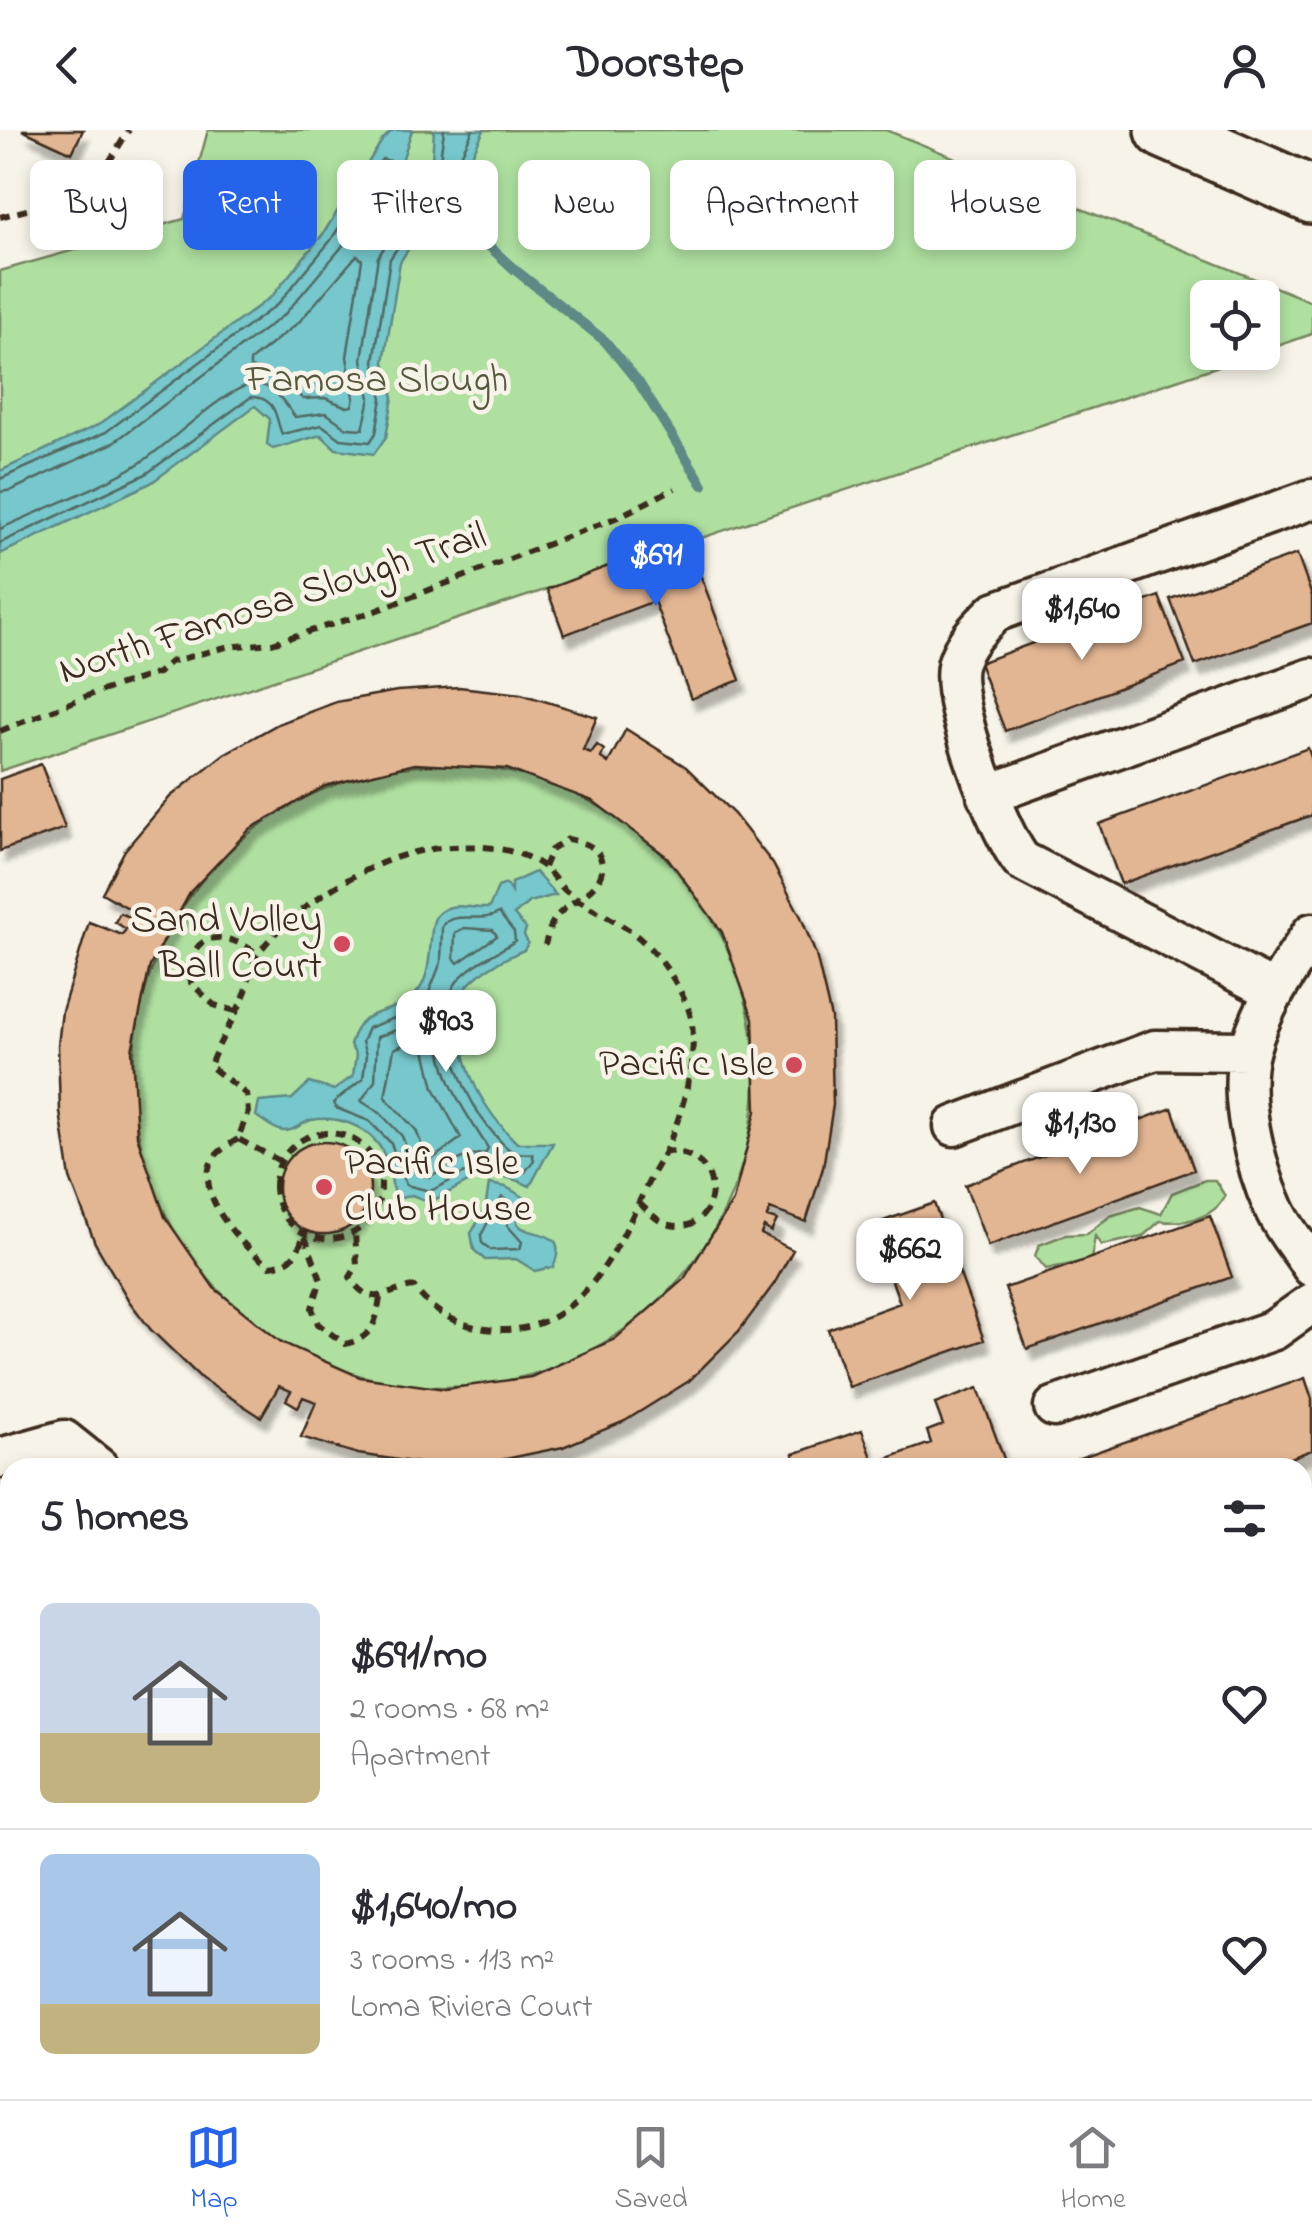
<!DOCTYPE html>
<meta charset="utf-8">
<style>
:root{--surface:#fff;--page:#f7f7f7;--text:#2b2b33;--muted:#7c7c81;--line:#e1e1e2;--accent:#2563eb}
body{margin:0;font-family:"Indie Flower",sans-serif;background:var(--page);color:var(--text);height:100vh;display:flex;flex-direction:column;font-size:38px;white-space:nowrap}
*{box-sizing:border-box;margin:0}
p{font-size:32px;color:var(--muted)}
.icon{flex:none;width:55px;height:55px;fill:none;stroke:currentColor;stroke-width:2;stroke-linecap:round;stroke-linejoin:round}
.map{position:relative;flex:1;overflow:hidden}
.details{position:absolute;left:0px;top:1328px;width:1312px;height:642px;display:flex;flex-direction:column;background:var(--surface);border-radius:30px 30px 0 0;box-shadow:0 5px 15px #0003}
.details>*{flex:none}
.guide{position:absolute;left:30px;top:30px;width:1252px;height:90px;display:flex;gap:20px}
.fabs{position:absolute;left:1190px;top:150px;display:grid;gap:20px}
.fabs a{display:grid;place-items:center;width:90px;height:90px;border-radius:15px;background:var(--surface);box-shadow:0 5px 15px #0003;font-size:50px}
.price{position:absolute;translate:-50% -85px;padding:0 22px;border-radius:20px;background:#fff;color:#222;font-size:32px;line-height:65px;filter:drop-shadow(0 2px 5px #0008)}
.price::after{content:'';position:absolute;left:50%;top:60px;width:30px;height:22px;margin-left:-15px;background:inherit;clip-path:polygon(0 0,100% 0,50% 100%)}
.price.on{background:var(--accent);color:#fff}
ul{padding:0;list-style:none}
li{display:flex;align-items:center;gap:30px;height:250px;padding:0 40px}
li+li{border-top:2px solid var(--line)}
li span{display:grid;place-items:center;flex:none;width:280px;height:200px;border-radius:15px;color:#555}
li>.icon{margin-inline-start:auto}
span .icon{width:120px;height:120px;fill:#fffc;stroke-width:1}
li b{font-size:42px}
h2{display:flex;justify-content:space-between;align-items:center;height:120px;padding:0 40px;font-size:42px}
.tag{padding:0 35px;border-radius:15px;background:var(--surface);box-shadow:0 5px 15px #0003;font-size:35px;line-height:90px}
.tag.on{background:var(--accent);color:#fff}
header{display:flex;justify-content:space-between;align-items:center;height:130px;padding:0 40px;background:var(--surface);font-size:45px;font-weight:700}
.tab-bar{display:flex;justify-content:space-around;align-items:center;height:140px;border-top:2px solid var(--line);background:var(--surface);font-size:28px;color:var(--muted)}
.tab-bar a{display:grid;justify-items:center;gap:5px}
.tab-bar .on{color:var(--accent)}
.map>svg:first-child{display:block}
.green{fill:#afe0a0;stroke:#75855f;stroke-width:2.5}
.water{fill:#76c8cc;stroke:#5e8986;stroke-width:2.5}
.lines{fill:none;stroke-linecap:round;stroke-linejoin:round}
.shore{stroke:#536964;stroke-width:2.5}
.stream{stroke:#5e8986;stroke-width:10}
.building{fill:#e3b693;stroke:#3b2a1e;stroke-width:2.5;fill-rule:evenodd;filter:url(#shadow)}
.minor-casing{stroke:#3b2a1e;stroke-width:45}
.major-casing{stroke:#3b2a1e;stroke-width:55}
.highway-casing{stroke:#3b2a1e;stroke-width:62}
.path{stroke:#3b2a1e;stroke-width:6;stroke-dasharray:10 8;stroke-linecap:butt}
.minor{stroke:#f7f3e8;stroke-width:38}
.major{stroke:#f7f3e8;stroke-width:48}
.highway{stroke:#f7f3e8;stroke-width:55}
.poi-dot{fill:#d1495b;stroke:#f7f3e8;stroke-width:4}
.labels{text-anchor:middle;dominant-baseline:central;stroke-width:9;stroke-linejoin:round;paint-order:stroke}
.park-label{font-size:40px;fill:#58583e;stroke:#f7f3e8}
.street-label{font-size:40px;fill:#3b2a1e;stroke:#f7f3e8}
.poi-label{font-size:40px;fill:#3b2a1e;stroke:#f7f3e8;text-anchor:end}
</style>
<header><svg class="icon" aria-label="back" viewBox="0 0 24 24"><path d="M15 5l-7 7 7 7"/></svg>Doorstep<svg class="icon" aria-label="person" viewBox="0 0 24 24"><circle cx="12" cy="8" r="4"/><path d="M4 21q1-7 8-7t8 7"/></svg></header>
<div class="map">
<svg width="1312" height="1969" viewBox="0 0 1312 1969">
<defs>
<filter id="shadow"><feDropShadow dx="6" dy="11" stdDeviation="2.5" flood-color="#0004"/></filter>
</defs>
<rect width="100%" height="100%" fill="#f7f3e8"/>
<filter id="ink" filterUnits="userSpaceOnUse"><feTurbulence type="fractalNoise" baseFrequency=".01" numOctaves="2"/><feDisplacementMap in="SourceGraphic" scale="20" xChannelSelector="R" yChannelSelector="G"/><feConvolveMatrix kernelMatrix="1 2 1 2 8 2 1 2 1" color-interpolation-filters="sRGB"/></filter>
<g filter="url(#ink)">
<!-- green -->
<path class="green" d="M 208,0 L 886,0 L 1312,172 L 1312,204 L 1263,221 L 1262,168 L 1208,168 L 1208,222 L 1258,223 L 0,641 L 0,141 L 184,89 Z
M133 946a311 311 0 1 1 622 0a311 311 0 1 1-622 0Z
M 1205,1050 L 1215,1050 L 1225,1066 C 1213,1089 1184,1094 1160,1091 L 1142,1107 L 1101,1115 L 1095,1106 L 1091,1130 L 1046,1139 L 1035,1126 L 1039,1115 L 1065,1105 L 1087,1104 L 1110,1086 L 1140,1077 L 1161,1084 L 1172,1063 Z
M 0,1886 L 10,1892 L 10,1960 L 102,1960 L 98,1969 L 0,1969 Z"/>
<!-- water -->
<path class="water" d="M 393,0 L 412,0 L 400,37 L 404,56 L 432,30 L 434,0 L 484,0 L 447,77 L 418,104 L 400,132 L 384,232 L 393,267 L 386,307 L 374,324 L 336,319 L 321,305 L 273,319 L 267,315 L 270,289 L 255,276 L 151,353 L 0,424 L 0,341 L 100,294 L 272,166 L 323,104 L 383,9 Z
M 535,742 L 556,765 L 529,772 L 514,785 L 526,799 L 524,805 L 528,813 L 524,820 C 505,828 477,842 465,859 C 458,869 459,885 460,897 C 463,944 484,981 517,1013 L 553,1013 L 530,1056 C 482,1033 472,1053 429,1072 L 412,1065 L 394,1070 C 391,1036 385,1008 351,994 C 338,989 326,987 312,990 C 302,992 294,1002 283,1001 C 274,1000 264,991 256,986 L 259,972 L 292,969 L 309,953 L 334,960 L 353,946 L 356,925 L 350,915 C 362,869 395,891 419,860 C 435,838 427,796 437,785 C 451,770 471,779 489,778 L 498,757 L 506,754 L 511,762 L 511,753 Z
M 489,1054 L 506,1057 L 525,1068 C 490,1123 578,1082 553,1137 L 535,1141 L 516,1129 L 485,1130 L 474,1120 L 471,1103 L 485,1080 Z"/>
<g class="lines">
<!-- shore -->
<path class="shore" d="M 357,125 L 362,130 L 347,227 L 354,268 L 352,276 L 347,277 L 325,268 L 303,269 L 277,245 L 250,238 L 250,231 L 299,192 Z
M 0,349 L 106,302 L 278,174 L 331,110 L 382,29 L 390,31 L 396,61 L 403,65 L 411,64 L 439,37 L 444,0
M 0,362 L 12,360 L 113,313 L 285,184 L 341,118 L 376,63 L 382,63 L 392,73 L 405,79 L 405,85 L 378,127 L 362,229 L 370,268 L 363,299 L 347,298 L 326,283 L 295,287 C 286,274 273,254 255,254 C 229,254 166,317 140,333 C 100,358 44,378 0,399
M 0,413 L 146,344 L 251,267 C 278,267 275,289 282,304 L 322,295 L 341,309 L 370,312 L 376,303 L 382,268 L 374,231 L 390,129 L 410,98 L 439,71 L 473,0
M 499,783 L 514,802 L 515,811 C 497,824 464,836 453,858 C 434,898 466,972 493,1003 C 499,1009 507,1021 516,1023 C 521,1024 526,1023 532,1024 L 534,1030 L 525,1042 C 479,1025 470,1043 430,1061 L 406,1055 L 391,1013 L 369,991 L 336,978 L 334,972 L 363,949 L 366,925 L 362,912 L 368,898 L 405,884 L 428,865 L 441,832 L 442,797 L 445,792 C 463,782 481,793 499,783 Z
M 464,798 L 493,800 L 497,806 L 458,833 L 454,828 L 455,803 Z
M 429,881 L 437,884 C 438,944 458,971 488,1018 L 486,1023 L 466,1026 L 429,1047 L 415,1041 L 402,1006 L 380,983 L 361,971 L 375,951 L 377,907 L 410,895 Z
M 417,909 L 423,911 L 434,958 L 461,1008 L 431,1030 L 426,1027 L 416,1000 L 385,967 L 394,919 Z
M 502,1067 L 509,1072 L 507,1095 L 522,1112 L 520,1119 L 491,1120 L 482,1113 L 481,1105 Z"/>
<!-- stream -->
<path class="stream" d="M 432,77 L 478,106 L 514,139 L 605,211 L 639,253 L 703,355"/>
</g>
<!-- building -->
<path class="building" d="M 22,0 L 83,0 L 72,23 Z
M 686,407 L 740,550 L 691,569 L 654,471 L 564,505 L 547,459 Z
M 1297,424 L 1312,466 L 1312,493 L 1195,535 L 1170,469 Z
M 1159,466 L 1185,533 L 1005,601 L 979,533 Z
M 459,557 L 521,564 L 597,587 L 583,620 L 591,623 L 597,615 L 604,620 L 601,628 L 608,633 L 626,599 L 686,637 L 734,684 L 773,734 L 801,787 L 816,825 L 831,888 L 833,975 L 823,1038 L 806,1092 L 770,1079 L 767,1087 L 777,1090 L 771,1102 L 764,1097 L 761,1104 L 793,1120 L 774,1154 L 739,1201 L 689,1251 L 625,1291 L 563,1317 L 496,1331 L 426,1334 L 358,1324 L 301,1307 L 316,1272 L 303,1267 L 298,1277 L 286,1270 L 291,1261 L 279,1256 L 261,1287 L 202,1249 L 151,1200 L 129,1171 L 95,1113 L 70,1048 L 60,982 L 58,915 L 62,881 L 89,792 L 122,805 L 126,799 L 115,792 L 120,783 L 132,788 L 135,782 L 102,763 L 125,720 L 170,667 L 224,624 L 278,594 L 336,572 L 397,561 ZM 414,634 L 507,639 L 593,671 L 667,727 L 722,802 L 753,889 L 756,981 L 747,1017 L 733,1071 L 684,1149 L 615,1209 L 531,1247 L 445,1259 L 360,1247 L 281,1212 L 214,1158 L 165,1087 L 137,1006 L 132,920 L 150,836 L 191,761 L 250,699 L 325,656 Z
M 1308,618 L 1312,630 L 1312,685 L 1121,754 L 1099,694 Z
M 41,634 L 65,698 L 0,721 L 0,649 Z
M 1172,978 L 1194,1040 L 988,1116 L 965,1055 Z
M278 1058a46 46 0 1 1 92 0a46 46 0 1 1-92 0Z
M 934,1073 L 984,1210 L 849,1257 L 828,1199 L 900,1173 L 872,1095 Z
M 1210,1086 L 1232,1147 L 1027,1219 L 1005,1158 Z
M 1305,1248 L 1312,1269 L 1312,1320 L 1264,1338 L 1070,1338 L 1068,1332 Z
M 978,1258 L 1007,1337 L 798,1338 L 793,1324 L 862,1300 L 874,1333 L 931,1313 L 927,1301 L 943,1295 L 935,1274 Z
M 1312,1420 L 1312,1492 L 1310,1493 L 1302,1472 L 1302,1424 Z
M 10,1548 L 10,1687 L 0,1682 L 0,1550 L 7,1554 Z
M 1302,1627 L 1312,1653 L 1312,1658 L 1302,1662 Z
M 1312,1682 L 1312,1723 L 1303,1726 L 1310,1744 L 1312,1743 L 1312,1877 L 1302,1880 L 1302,1686 Z
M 571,1960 L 664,1960 L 662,1969 L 596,1969 L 570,1965 Z
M 747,1960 L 942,1960 L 941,1969 L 746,1969 Z
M 1003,1960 L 1052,1960 L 1053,1969 L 1004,1969 Z"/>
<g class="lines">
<!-- minor casing -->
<g class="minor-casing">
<path id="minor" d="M 987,665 L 1312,548
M 1312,803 C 1288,840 1262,876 1250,919 C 1237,963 1255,1037 1274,1078 C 1283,1099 1300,1118 1312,1137
M 1274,861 L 1022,731 C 998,702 946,568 958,532 C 965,511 979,498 995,482 L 1312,369
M 954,996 L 1155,920 L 1249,921
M 1054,1277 L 1274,1200 L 1312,1173
M 0,1328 L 64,1310 L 99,1338
M 1302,1384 L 1312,1377
M 0,1386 L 7,1404
M 1302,1542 L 1312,1570
M 1106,1968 L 1139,1960
M 142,1969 L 147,1960
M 377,1969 L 379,1960
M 708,1969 L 711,1960"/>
</g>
<!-- major casing -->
<g class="major-casing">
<path id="major" d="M 0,1763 L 10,1769
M 0,1828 L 10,1834
M 261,1960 L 279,1969
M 343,1960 L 351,1969"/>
</g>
<!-- highway casing -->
<g class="highway-casing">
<path id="highway" d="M 1164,0 L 1312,65"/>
</g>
<!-- path -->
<path class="path" d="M 0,87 L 75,67 L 99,48 L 129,0
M 0,601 L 95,563 L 158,543 L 170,532 L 226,517 L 272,513 L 375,481 L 618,387 L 675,358
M 544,737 L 551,720 L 568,709 C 581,712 597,715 601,730 C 609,758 572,768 558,785 C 550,793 548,804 545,815
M 236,881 L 214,875 L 191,853 C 185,799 225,799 259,825
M275 1056a53 53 0 1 1 106 0a53 53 0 1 1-106 0Z
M 238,1009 C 230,1014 219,1020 213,1029 C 192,1063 243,1119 270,1136 C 293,1133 297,1125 304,1104 L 321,1150 L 312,1178 L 318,1194 L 345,1214 C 372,1208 376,1194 380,1168
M 280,1031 L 238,1009 L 248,982 L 246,964 L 210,936 C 219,910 236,887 246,861 C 249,852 249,841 253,832 C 281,783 367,731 420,721 C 457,714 514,712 545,738 C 554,746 560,758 571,765 C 587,777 606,785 623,796 C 652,814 675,846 688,878 C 702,913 683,984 667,1017 C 662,1029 654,1039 649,1051 C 628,1094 611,1139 574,1172 C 548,1197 510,1205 475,1197 C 448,1190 431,1180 414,1157 C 386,1160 371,1181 350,1147 L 357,1136 L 355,1102
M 639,1073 C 646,1079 655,1089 664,1093 C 717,1114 737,1023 666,1021"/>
<!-- minor -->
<use href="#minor" class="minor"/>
<!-- major -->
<use href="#major" class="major"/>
<!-- highway -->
<use href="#highway" class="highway"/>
</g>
</g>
<!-- markers -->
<g class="poi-dot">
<circle cx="342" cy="814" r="10"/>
<circle cx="794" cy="935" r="10"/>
<circle cx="324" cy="1057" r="10"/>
</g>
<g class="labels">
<!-- park labels -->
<g class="park-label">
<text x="377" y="251">Famosa Slough</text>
</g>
<!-- street labels -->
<g class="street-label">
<text transform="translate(273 475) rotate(-18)">North Famosa Slough Trail</text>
</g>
<!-- poi labels -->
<g class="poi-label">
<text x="322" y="791">Sand Volley<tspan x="322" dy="46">Ball Court</tspan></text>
<text x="774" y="935">Pacific Isle</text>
<text x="344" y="1034" text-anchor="start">Pacific Isle<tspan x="344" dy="46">Club House</tspan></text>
</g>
</g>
</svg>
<div class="fabs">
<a><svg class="icon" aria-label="locate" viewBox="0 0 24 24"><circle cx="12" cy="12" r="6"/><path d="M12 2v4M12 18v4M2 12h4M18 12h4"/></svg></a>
</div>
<b class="price on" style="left:656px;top:479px">$691</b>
<b class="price" style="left:1082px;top:533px">$1,640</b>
<b class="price" style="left:446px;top:945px">$903</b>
<b class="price" style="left:1080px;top:1047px">$1,130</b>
<b class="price" style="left:910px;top:1173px">$662</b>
<div class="guide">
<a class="tag">Buy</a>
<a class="tag on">Rent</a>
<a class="tag">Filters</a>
<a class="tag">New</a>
<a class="tag">Apartment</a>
<a class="tag">House</a>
</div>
<section class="details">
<h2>5 homes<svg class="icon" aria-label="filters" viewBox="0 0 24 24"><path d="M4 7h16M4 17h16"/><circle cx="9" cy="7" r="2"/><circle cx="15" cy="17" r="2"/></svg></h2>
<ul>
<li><span style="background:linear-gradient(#c9d6e8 65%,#c2b280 0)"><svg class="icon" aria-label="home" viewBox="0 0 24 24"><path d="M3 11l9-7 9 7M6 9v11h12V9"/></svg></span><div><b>$691/mo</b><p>2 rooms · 68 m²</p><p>Apartment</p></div><svg class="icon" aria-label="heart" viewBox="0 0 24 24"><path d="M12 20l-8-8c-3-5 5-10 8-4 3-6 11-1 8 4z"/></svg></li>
<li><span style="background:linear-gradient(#a9c7e8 75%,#c2b280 0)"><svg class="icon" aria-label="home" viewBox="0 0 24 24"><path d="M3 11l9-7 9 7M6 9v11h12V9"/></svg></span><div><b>$1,640/mo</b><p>3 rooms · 113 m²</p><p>Loma Riviera Court</p></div><svg class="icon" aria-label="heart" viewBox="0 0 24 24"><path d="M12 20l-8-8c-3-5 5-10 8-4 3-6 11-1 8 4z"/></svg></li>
</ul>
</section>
</div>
<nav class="tab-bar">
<a class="on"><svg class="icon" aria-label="map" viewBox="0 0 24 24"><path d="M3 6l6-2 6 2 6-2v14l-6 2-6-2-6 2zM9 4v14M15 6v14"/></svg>Map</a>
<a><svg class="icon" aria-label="saved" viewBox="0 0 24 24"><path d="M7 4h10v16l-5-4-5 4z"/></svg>Saved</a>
<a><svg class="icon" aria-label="home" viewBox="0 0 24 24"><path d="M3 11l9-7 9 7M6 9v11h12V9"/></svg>Home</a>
</nav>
